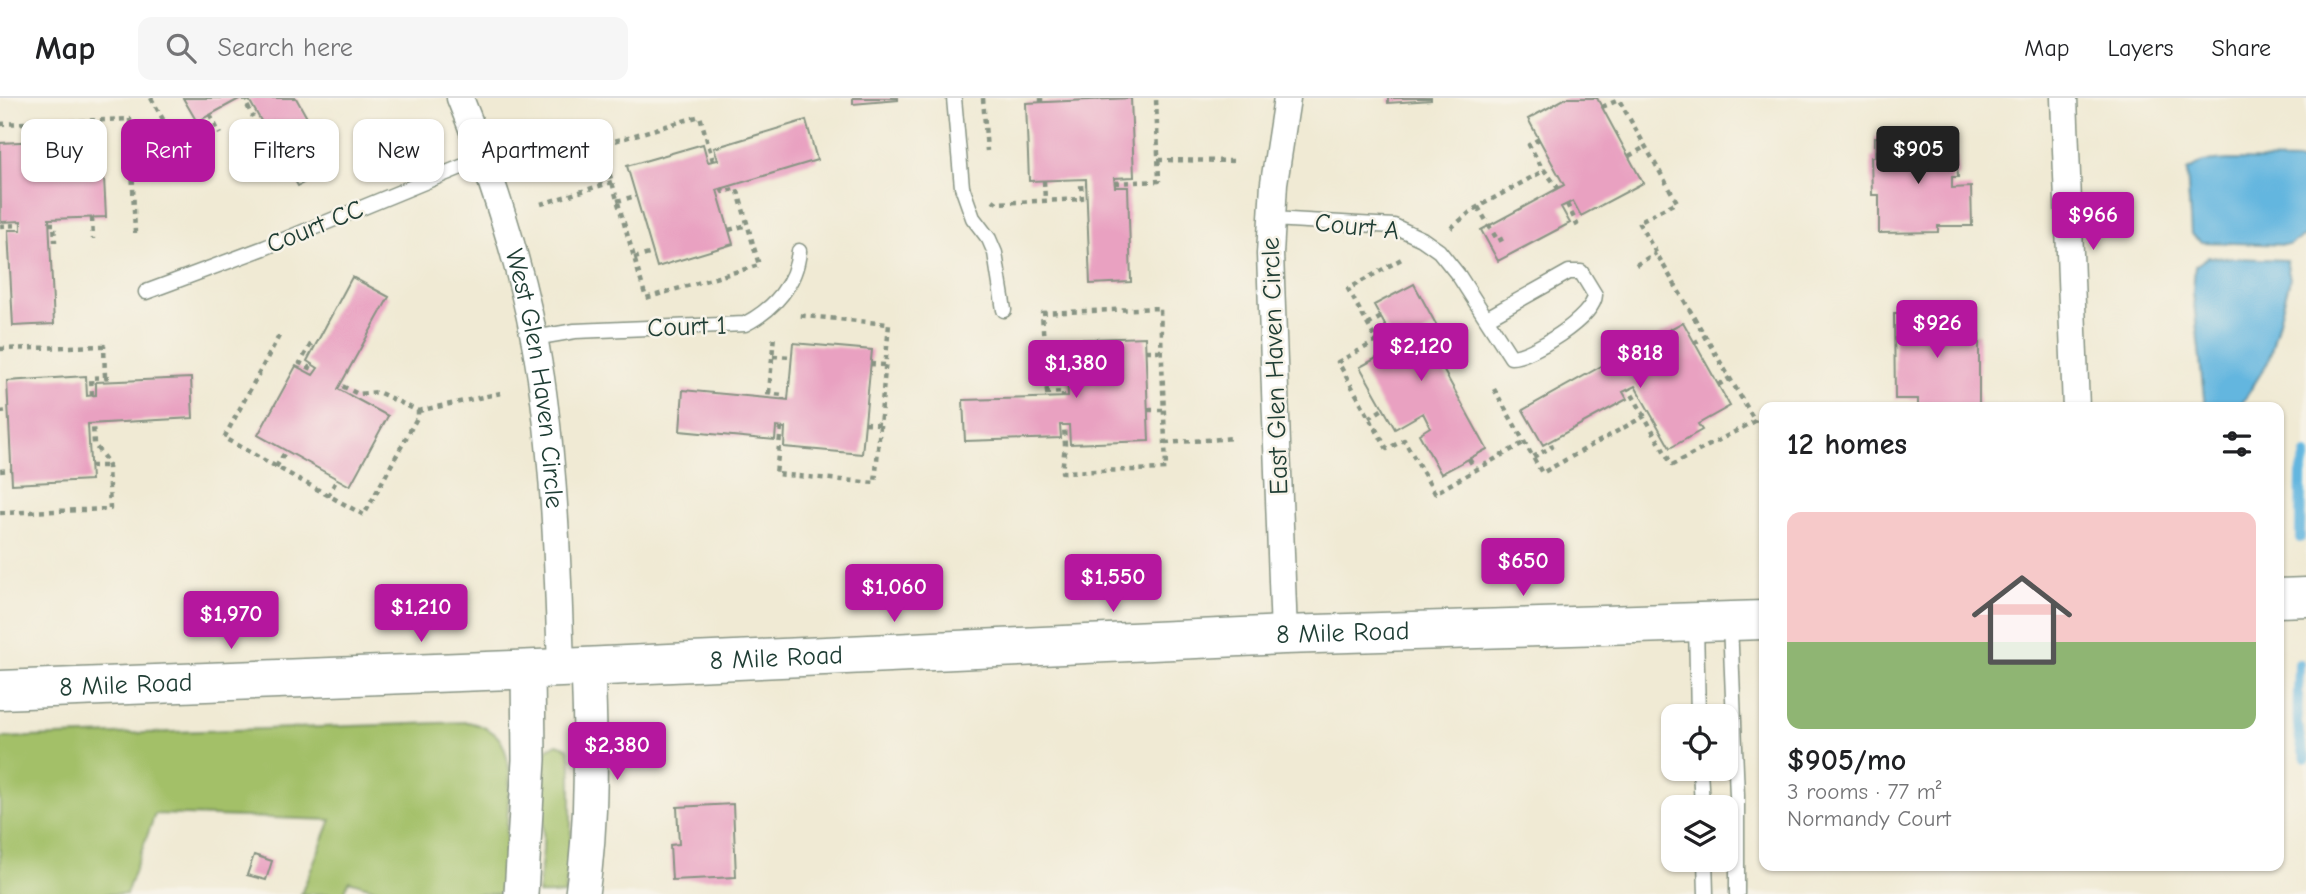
<!DOCTYPE html>
<meta charset="utf-8">
<style>
:root{--surface:#fff;--page:#f6f6f6;--text:#202124;--muted:#757577;--line:#e0e0e0;--accent:#b5179e}
body{margin:0;font-family:"Comic Neue",sans-serif;background:var(--page);color:var(--text);height:100vh;display:flex;flex-direction:column;font-size:26px;white-space:nowrap}
*{box-sizing:border-box;margin:0}
p{font-size:23px;color:var(--muted)}
.icon{flex:none;width:38px;height:38px;fill:none;stroke:currentColor;stroke-width:2;stroke-linecap:round;stroke-linejoin:round}
.map{position:relative;flex:1;overflow:hidden}
.details{position:absolute;left:1759px;top:304px;width:525px;height:469px;display:flex;flex-direction:column;background:var(--surface);border-radius:14px;box-shadow:0 2px 5px #0004}
.details>*{flex:none}
.top-card{position:absolute;left:21px;top:21px;width:665px;height:63px;display:flex;gap:14px}
.buttons{position:absolute;left:1661px;top:606px;display:grid;gap:14px}
.buttons a{display:grid;place-items:center;width:77px;height:77px;border-radius:14px;background:var(--surface);box-shadow:0 2px 5px #0004;font-size:35px}
.price{position:absolute;translate:-50% -60px;padding:0 16px;border-radius:7px;background:var(--accent);color:#fff;font-size:23px;line-height:46px;filter:drop-shadow(0 2px 4px #0008)}
.price::after{content:'';position:absolute;left:50%;top:42px;width:21px;height:16px;margin-left:-10px;background:inherit;clip-path:polygon(0 0,100% 0,50% 100%)}
.price.active{background:#222;color:#fff}
ul{padding:0;list-style:none}
li{display:grid;align-content:center;gap:14px;height:371px;padding:0 28px}
li span{display:grid;place-items:center;height:217px;border-radius:14px;color:#555}
li>.icon{margin-inline-start:auto}
span .icon{width:126px;height:126px;fill:#fffc;stroke-width:1}
li b{font-size:30px}
h2{display:flex;justify-content:space-between;align-items:center;height:84px;padding:0 28px;font-size:30px}
.chip{padding:0 24px;border-radius:14px;background:var(--surface);box-shadow:0 2px 5px #0004;font-size:24px;line-height:63px}
.chip.active{background:var(--accent);color:#fff}
header{display:flex;align-items:center;gap:42px;box-sizing:border-box;height:98px;padding:0 35px;background:var(--surface);border-bottom:2px solid var(--line)}
header strong{font-size:33px}
nav{display:flex;gap:38px;margin-inline-start:auto;font-size:24px}
.search{width:490px;height:63px;background:var(--page);display:flex;align-items:center;gap:18px;box-sizing:border-box;padding:0 24px;border-radius:14px;color:var(--muted);font-size:26px}
.map>svg:first-child{display:block}
.green{fill:#a3c067;stroke:#617e4e;stroke-width:2}
.water{fill:#63b6df;stroke:#417a8a;stroke-width:2}
.lines{fill:none;stroke-linecap:round;stroke-linejoin:round}
.stream{stroke:#63b6df;stroke-width:10}
.building{fill:#e9a1c1}
.service-casing{stroke:#889484;stroke-width:17}
.minor-casing{stroke:#889484;stroke-width:29}
.tertiary-casing{stroke:#889484;stroke-width:36}
.secondary-casing{stroke:#889484;stroke-width:41}
.path{stroke:#889484;stroke-width:4.5;stroke-dasharray:5 5;stroke-linecap:butt}
.service{stroke:#fff;stroke-width:14}
.minor{stroke:#fff;stroke-width:26}
.tertiary{stroke:#fff;stroke-width:33}
.secondary{stroke:#fff;stroke-width:38}
.labels{text-anchor:middle;dominant-baseline:central;stroke-width:5;stroke-linejoin:round;paint-order:stroke}
.street-label{font-size:26px;fill:#1f3d34;stroke:#f7f3e8}
</style>
<header>
<strong>Map</strong>
<div class="search"><svg class="icon" aria-label="search" viewBox="0 0 24 24"><circle cx="10" cy="10" r="6"/><path d="M15 15l6 6"/></svg>Search here</div>
<nav><a>Map</a><a>Layers</a><a>Share</a></nav>
</header>
<div class="map">
<svg width="2306" height="796" viewBox="0 0 2306 796">
<rect width="100%" height="100%" fill="#f7f3e8"/>
<filter id="ink" filterUnits="userSpaceOnUse"><feTurbulence type="fractalNoise" baseFrequency=".0143" numOctaves="2"/><feDisplacementMap in="SourceGraphic" scale="14" xChannelSelector="R" yChannelSelector="G"/><feConvolveMatrix kernelMatrix="1 2 1 2 8 2 1 2 1" color-interpolation-filters="sRGB"/></filter>
<filter id="wash" filterUnits="userSpaceOnUse"><feTurbulence type="fractalNoise" baseFrequency=".00686" numOctaves="4" result="noise"/><feDisplacementMap in="SourceGraphic" scale="28" xChannelSelector="R" yChannelSelector="G"/><feGaussianBlur stdDeviation="1.57" result="paint"/><feColorMatrix in="noise" values="0 0 0 0 0 0 0 0 0 0 0 0 0 0 0 0 0 1.4 0 .05"/><feComposite in="paint" operator="in"/></filter>
<g filter="url(#wash)">
<rect width="100%" height="100%" fill="#f0ead4"/>
<!-- green -->
<path class="green" d="M 468,624 C 501,632 505,644 510,676 L 503,796 L 391,796 L 349,783 L 344,796 L 301,796 L 331,722 L 155,716 L 126,796 L 0,796 L 0,640 Z
M 557,646 L 568,650 L 571,662 L 571,751 L 565,796 L 538,796 L 543,751 L 544,662 L 548,651 Z"/>
<!-- water -->
<path class="water" d="M 2228,62 L 2306,63 L 2306,137 L 2289,147 L 2202,144 L 2191,136 L 2187,73 L 2203,64 Z
M 2208,159 L 2286,162 L 2290,181 L 2268,264 L 2239,310 L 2205,310 L 2193,194 L 2195,168 Z"/>
<g class="lines">
<!-- stream -->
<path class="stream" d="M 2300,440 L 2301,377 L 2306,357
M 2299,566 C 2299,596 2293,633 2306,660"/>
</g>
<g id="blocks">
<!-- building -->
<path class="building" d="M 183,0 L 241,0 L 197,24 Z
M 248,0 L 296,0 L 334,68 L 298,88 Z
M 853,0 L 898,0 L 898,2 L 853,6 Z
M 1131,0 L 1134,79 L 1114,80 L 1115,89 L 1128,89 L 1131,184 L 1090,186 L 1086,81 L 1029,83 L 1026,5 Z
M 1388,0 L 1431,0 L 1431,2 L 1388,5 Z
M 1566,0 L 1597,0 L 1643,85 L 1581,118 L 1573,103 L 1561,109 L 1570,125 L 1498,163 L 1481,132 L 1564,87 L 1528,21 Z
M 806,22 L 817,62 L 717,92 L 733,146 L 657,169 L 627,68 L 703,46 L 708,64 L 718,62 L 714,50 Z
M 1946,38 L 1946,58 L 1957,58 L 1958,79 L 1952,79 L 1952,90 L 1971,89 L 1972,128 L 1938,128 L 1938,134 L 1879,135 L 1879,97 L 1872,97 L 1871,59 L 1875,59 L 1875,39 Z
M 102,40 L 106,119 L 49,121 L 54,226 L 13,228 L 8,132 L 21,132 L 21,123 L 1,124 L 0,45 Z
M 352,179 L 389,199 L 338,291 L 388,318 L 350,388 L 258,337 L 296,268 L 313,277 L 318,270 L 307,263 Z
M 1414,186 L 1437,228 L 1423,235 L 1487,351 L 1441,376 L 1419,336 L 1430,329 L 1423,315 L 1395,331 L 1360,269 L 1397,249 L 1374,207 Z
M 1972,214 L 1972,236 L 1979,236 L 1979,310 L 1918,310 L 1918,301 L 1895,301 L 1894,215 Z
M 1683,224 L 1730,308 L 1698,326 L 1702,332 L 1670,350 L 1635,288 L 1623,294 L 1627,301 L 1543,347 L 1523,312 L 1607,265 L 1612,273 L 1623,267 L 1619,259 Z
M 1145,239 L 1149,343 L 1070,346 L 1069,327 L 1060,327 L 1061,340 L 965,343 L 963,302 L 1068,299 L 1066,242 Z
M 793,245 L 872,252 L 862,356 L 784,349 L 785,330 L 776,329 L 775,342 L 680,333 L 683,292 L 788,302 Z
M 86,278 L 87,298 L 96,297 L 96,284 L 191,280 L 193,320 L 88,326 L 91,382 L 12,386 L 7,283 Z
M 733,706 L 736,779 L 672,782 L 670,747 L 679,746 L 677,709 Z
M 254,757 L 272,763 L 266,782 L 247,777 Z"/>
</g>
</g>
<g filter="url(#ink)">
<use href="#blocks" fill-opacity="0" stroke="#889484" stroke-width="2"/>
<g class="lines">
<!-- service casing -->
<g class="service-casing">
<path id="service" d="M 954,0 L 962,89 L 973,120 L 989,141 L 995,155 L 1004,212
M 1272,121 L 1394,128 L 1422,141 L 1439,153 L 1459,178 L 1511,259 C 1531,259 1594,219 1595,197 L 1581,174 L 1569,174 L 1487,220
M 146,194 L 264,150 L 483,60
M 534,240 L 575,233 L 745,226 C 774,211 796,186 799,153
M 1730,525 L 1737,698 L 1737,796
M 1696,526 L 1698,618
M 1700,670 L 1702,709
M 1705,761 L 1706,796"/>
</g>
<!-- minor casing -->
<g class="minor-casing">
<g id="minor">
<path id="s1" d="M 460,0 C 496,89 527,184 541,280 C 555,376 558,473 561,570"/>
<path d="M 2064,0 L 2076,310"/>
<path d="M 1284,537 L 1270,156 L 1274,85 L 1287,0"/>
</g>
</g>
<!-- tertiary casing -->
<g class="tertiary-casing">
<path id="tertiary" d="M 521,796 L 529,662 L 528,572
M 582,796 C 593,721 591,645 588,569"/>
</g>
<!-- secondary casing -->
<g class="secondary-casing">
<g id="secondary">
<path d="M 2278,500 L 2306,499"/>
<path id="s2" d="M 0,592 L 561,570 L 1284,537 L 1764,522"/>
</g>
</g>
<!-- path -->
<path class="path" d="M 151,0 L 182,55 L 195,48
M 983,0 L 987,53
M 1041,0 L 1041,4
M 1099,0 L 1100,2
M 249,1 L 245,3 L 253,19
M 1602,9 L 1619,2 L 1677,104 L 1638,124 L 1755,323 L 1672,367 L 1629,291
M 210,17 L 220,36
M 87,23 L 88,41
M 29,25 L 29,43
M 0,26 L 130,21 L 135,135
M 1539,41 L 1529,47 L 1541,68 L 1558,90
M 1629,58 L 1645,49
M 1158,62 L 1238,63
M 713,63 L 700,18 L 601,47 L 646,200 L 759,167 L 737,90
M 1044,83 L 1045,102
M 1115,85 L 1159,83 L 1156,0
M 721,90 L 723,94 L 738,90
M 993,102 L 997,105 L 1082,101
M 1082,102 L 1081,86 L 1086,86
M 617,103 L 636,98
M 541,106 L 612,84
M 1567,106 L 1577,126 L 1571,129
M 1478,109 L 1498,143 L 1504,140
M 92,120 L 93,141
M 49,126 L 54,126 L 55,144
M 0,128 L 21,127
M 1451,130 L 1474,111 L 1545,72
M 729,132 L 747,127
M 634,160 L 653,155
M 1636,167 L 1656,155
M 1368,227 L 1381,219
M 279,238 L 224,340 L 364,417 L 418,318 L 418,313 L 378,294 L 358,296 L 340,287
M 1377,243 L 1338,264 L 1387,351 L 1404,342 L 1435,395 L 1525,344
M 1694,245 L 1706,238
M 311,246 L 300,265 L 316,273
M 0,251 L 104,248 L 105,279
M 1146,253 L 1162,253
M 1383,253 L 1393,247 L 1395,250
M 1384,256 L 1348,191 L 1405,159
M 1045,257 L 1067,256
M 773,258 L 792,259
M 1603,258 L 1609,255 L 1617,270
M 870,266 L 885,267
M 1718,287 L 1730,280
M 1494,291 L 1542,375 L 1650,315
M 766,295 L 783,297 L 783,301
M 769,295 L 774,237
M 1045,295 L 1063,294 L 1063,299
M 1047,295 L 1042,215 L 1160,210 L 1166,371 L 1062,374 L 1065,347 L 1064,327
M 92,297 L 91,280 L 112,279
M 1148,312 L 1164,312
M 418,313 L 501,295
M 0,314 L 9,313
M 1369,320 L 1383,311
M 865,325 L 880,326
M 781,329 L 776,376 L 875,385 L 889,226 L 796,217
M 1165,345 L 1234,340
M 1533,359 L 1552,349 L 1550,343
M 1469,361 L 1476,372
M 90,368 L 108,368
M 276,369 L 286,353
M 0,373 L 12,372
M 328,398 L 337,381
M 0,415 L 110,411 L 108,368 L 106,362 L 94,346 L 93,326"/>
<!-- service -->
<use href="#service" class="service"/>
<!-- minor -->
<use href="#minor" class="minor"/>
<!-- tertiary -->
<use href="#tertiary" class="tertiary"/>
<!-- secondary -->
<use href="#secondary" class="secondary"/>
</g>
</g>
<g class="labels">
<!-- street labels -->
<g class="street-label">
<text transform="translate(315 129) rotate(-22)">Court CC</text>
<text transform="translate(1357 129) rotate(6)">Court A</text>
<text transform="translate(687 229) rotate(-2)">Court 1</text>
<text transform="translate(1275 268) rotate(-92)">East Glen Haven Circle</text>
<text stroke="none"><textPath href="#s1" startOffset="292">West Glen Haven Circle</textPath></text>
<text stroke="none"><textPath href="#s2" startOffset="1344">8 Mile Road</textPath></text>
<text stroke="none"><textPath href="#s2" startOffset="777">8 Mile Road</textPath></text>
<text stroke="none"><textPath href="#s2" startOffset="126">8 Mile Road</textPath></text>
</g>
</g>
</svg>
<div class="buttons">
<a><svg class="icon" aria-label="locate" viewBox="0 0 24 24"><circle cx="12" cy="12" r="6"/><path d="M12 2v4M12 18v4M2 12h4M18 12h4"/></svg></a>
<a><svg class="icon" aria-label="layers" viewBox="0 0 24 24"><path d="M12 4l9 5-9 5-9-5zM3 14l9 5 9-5"/></svg></a>
</div>
<b class="price active" style="left:1918px;top:88px">$905</b>
<b class="price" style="left:2093px;top:154px">$966</b>
<b class="price" style="left:1937px;top:262px">$926</b>
<b class="price" style="left:1421px;top:285px">$2,120</b>
<b class="price" style="left:1640px;top:292px">$818</b>
<b class="price" style="left:1076px;top:302px">$1,380</b>
<b class="price" style="left:1523px;top:500px">$650</b>
<b class="price" style="left:1113px;top:516px">$1,550</b>
<b class="price" style="left:894px;top:526px">$1,060</b>
<b class="price" style="left:421px;top:546px">$1,210</b>
<b class="price" style="left:231px;top:553px">$1,970</b>
<b class="price" style="left:617px;top:684px">$2,380</b>
<div class="top-card">
<a class="chip">Buy</a>
<a class="chip active">Rent</a>
<a class="chip">Filters</a>
<a class="chip">New</a>
<a class="chip">Apartment</a>
</div>
<section class="details">
<h2>12 homes<svg class="icon" aria-label="filters" viewBox="0 0 24 24"><path d="M4 7h16M4 17h16"/><circle cx="9" cy="7" r="2"/><circle cx="15" cy="17" r="2"/></svg></h2>
<ul>
<li><span style="background:linear-gradient(#f6c9c9 60%,#8fb573 0)"><svg class="icon" aria-label="home" viewBox="0 0 24 24"><path d="M3 11l9-7 9 7M6 9v11h12V9"/></svg></span><div><b>$905/mo</b><p>3 rooms · 77 m²</p><p>Normandy Court</p></div></li>
</ul>
</section>
</div>
